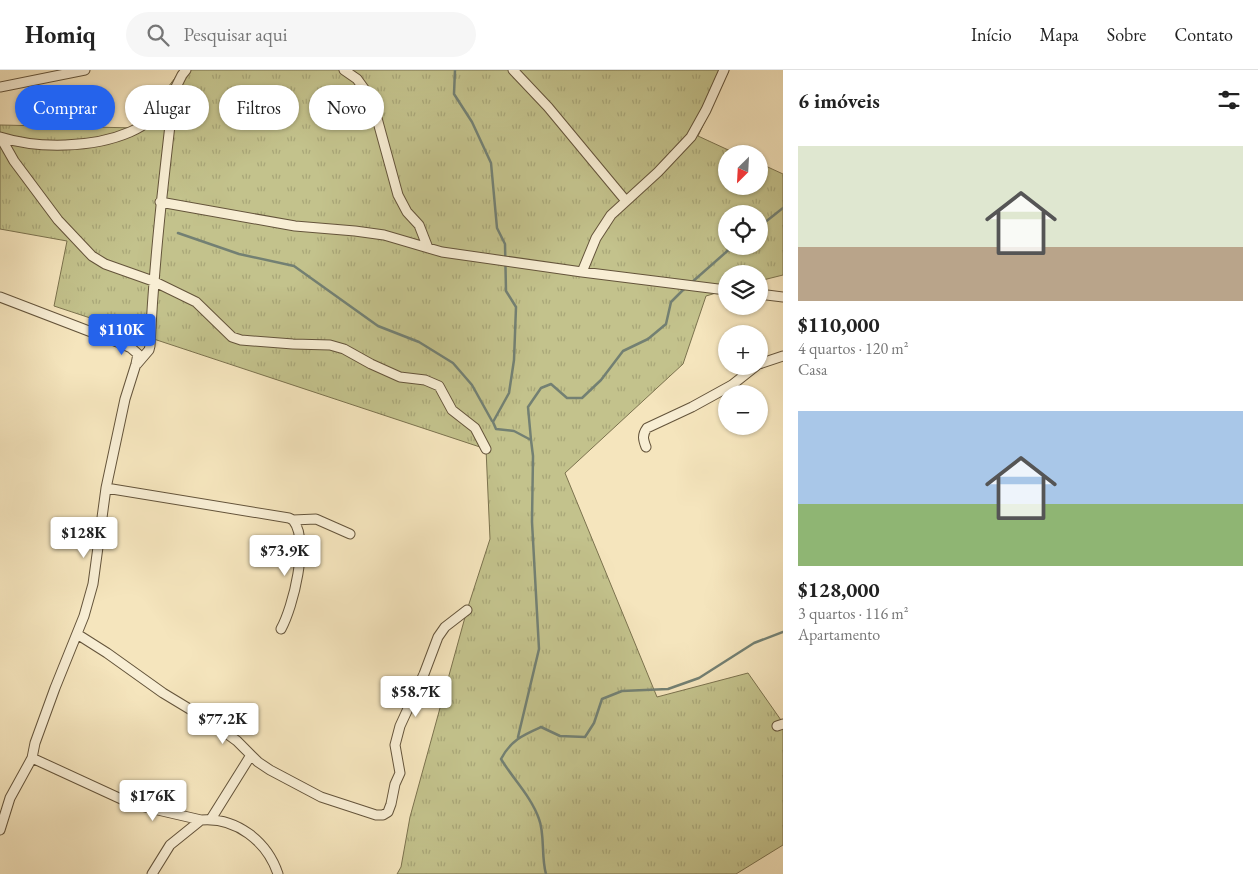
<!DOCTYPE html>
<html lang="pt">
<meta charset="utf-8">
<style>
:root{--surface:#fff;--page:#f6f6f6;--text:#222;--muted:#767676;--line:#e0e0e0;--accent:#2563eb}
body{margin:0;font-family:"EB Garamond",serif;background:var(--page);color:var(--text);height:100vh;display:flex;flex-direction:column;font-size:19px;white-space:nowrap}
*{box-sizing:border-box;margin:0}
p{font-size:16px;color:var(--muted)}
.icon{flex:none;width:28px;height:28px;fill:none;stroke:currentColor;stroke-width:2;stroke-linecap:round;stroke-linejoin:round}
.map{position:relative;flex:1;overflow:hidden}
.sheet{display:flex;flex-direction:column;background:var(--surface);width:475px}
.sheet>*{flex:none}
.banner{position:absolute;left:15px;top:15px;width:475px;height:45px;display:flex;gap:10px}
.needle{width:32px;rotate:204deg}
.tools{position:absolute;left:718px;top:75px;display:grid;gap:10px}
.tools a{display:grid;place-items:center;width:50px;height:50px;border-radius:50%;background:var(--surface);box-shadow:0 1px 4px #0004;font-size:25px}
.price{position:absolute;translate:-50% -42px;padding:0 11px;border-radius:5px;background:#fff;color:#222;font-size:16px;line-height:32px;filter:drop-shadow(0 1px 2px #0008)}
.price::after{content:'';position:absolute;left:50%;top:30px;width:15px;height:11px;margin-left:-8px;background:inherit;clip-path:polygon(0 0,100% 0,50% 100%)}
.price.on{background:var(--accent);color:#fff}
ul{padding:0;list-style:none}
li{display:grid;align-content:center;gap:10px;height:265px;padding:0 15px}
li span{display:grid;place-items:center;height:155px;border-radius:0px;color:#555}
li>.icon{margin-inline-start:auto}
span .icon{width:90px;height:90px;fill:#fffc;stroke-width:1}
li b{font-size:21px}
h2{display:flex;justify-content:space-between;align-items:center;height:60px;padding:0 15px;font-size:21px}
.tag{padding:0 18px;border-radius:22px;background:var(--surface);box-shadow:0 1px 4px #0004;font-size:18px;line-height:45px}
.tag.on{background:var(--accent);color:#fff}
header{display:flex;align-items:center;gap:30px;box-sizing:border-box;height:70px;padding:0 25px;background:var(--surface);border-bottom:1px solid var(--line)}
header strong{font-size:24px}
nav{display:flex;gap:28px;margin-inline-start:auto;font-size:18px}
.search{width:350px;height:45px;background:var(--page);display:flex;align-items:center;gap:12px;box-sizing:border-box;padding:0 18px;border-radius:28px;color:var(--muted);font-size:19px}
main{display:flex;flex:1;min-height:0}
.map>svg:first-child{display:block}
.grass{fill:url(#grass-tufts);stroke:#7b724e;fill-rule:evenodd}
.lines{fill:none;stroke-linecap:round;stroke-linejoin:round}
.stream{stroke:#738073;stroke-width:2.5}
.minor-casing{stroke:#64543b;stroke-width:11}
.minor{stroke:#f8eed4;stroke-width:9}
</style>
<header>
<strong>Homiq</strong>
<div class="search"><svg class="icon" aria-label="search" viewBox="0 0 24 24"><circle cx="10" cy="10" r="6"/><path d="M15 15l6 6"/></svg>Pesquisar aqui</div>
<nav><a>Início</a><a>Mapa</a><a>Sobre</a><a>Contato</a></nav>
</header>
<main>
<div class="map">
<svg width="783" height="804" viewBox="0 0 783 804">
<defs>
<pattern id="grass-tufts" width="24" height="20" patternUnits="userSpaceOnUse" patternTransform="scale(1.25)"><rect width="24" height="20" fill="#c3c28c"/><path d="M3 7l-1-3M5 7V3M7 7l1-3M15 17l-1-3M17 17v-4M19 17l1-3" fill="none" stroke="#a8a678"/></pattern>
</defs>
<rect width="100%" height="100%" fill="#f5e5bd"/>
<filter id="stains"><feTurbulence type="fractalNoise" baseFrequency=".004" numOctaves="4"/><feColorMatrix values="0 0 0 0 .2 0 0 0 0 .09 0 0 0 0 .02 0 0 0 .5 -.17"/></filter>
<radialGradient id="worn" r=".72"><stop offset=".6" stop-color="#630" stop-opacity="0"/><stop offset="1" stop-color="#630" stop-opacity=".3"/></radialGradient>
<!-- grass -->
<path class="grass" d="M 181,0 L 729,0 L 698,66 L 737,84 L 726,84 L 726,116 L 759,116 L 759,93 L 783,104 L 783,205 L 759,211 L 759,204 L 726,204 L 726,220 L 706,226 L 683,294 L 565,403 L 657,627 L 748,603 L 783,653 L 783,775 L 736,804 L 397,804 L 401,797 L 410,747 L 467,540 L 490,469 L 486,379 L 54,236 L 67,171 L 0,159 L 0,55 L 137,58 ZM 726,144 L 759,144 L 759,176 L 726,176 Z"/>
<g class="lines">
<!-- stream -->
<path class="stream" d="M 455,0 L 454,24 L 472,52 L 491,93 L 497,158 L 505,174 L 506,221 L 516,237 L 514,290 L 509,323 L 493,352 L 496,359 L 514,361 L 531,370 L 533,386 L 532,452 L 539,579 L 518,667
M 759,157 L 783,138
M 178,163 L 239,184 L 294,196 L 378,256 L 419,272 L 453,293 L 472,315 L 492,351
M 691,213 L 733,176
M 531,370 L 528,337 L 541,318 L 551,314 L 567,328 L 582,328 L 601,310 L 623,281 L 648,269 L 666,254 L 671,232 L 685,218
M 546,804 C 541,787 545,764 539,749 C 531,726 513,709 501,689 C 511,670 523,665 541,657 L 560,666 L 585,667 L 594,653 L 602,629 L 622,621 L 668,619 L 699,608 L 754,573 L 783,562"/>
<!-- minor casing -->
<g class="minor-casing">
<path id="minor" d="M 344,0 L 357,9 L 370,27 L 375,41 L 398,125 L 407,142 L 419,155 L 428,178
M 513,0 L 548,37 L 626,131
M 0,17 L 85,0
M 0,67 C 38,79 93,78 130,62 C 147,55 160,42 173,29
M 1,68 L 14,91 L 58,150 L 92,186 L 105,194 L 153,211 L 196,232 L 232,267 L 241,270 L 293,274 L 330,275 L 344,279 L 371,294 L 400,307 L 425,310 L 439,316 L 452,340 L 475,358 L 486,379
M 160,132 L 295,156 L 355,161 L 384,165 L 442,182 L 582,202 L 726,220
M 582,202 L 596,168 L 611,145 L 658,102 L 691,67 L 706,40 L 724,0
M 759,224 L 783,227
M 0,227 L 120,273 L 131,278 L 138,284 L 136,294 L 125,329 L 106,418 L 93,514 L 84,546 L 55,618 L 35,673 L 32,688 L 10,728 L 0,760
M 137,294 L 149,280 L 150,276 C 154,190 164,106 174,21 L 182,5 L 186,0
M 759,294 L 783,286
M 646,377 C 643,369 642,365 647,358 L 692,337 L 732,315 L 756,296
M 106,418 L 289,448 L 293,450 L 316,449 L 350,464
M 281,559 C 293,537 310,471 293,450
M 77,564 L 107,583 L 163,623 L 211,652 L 237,671 L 258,692 L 270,700 L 321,727 L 376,745 L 383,745 L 388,742 L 391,734 L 395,714 L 400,703 L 395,675 L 400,656 L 424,604 L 438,567 L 445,557 L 467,540
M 777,656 L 783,654
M 32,688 L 132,734 L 201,750 C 236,747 267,771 278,804
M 211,749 L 251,685
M 152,804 L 170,775 L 201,750"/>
</g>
<!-- minor -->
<use href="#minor" class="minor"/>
</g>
<rect width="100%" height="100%" filter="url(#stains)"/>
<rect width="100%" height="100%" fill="url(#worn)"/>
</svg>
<div class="tools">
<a><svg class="needle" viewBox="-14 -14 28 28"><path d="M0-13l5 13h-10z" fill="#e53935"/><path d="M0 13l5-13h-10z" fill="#767676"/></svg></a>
<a><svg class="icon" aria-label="locate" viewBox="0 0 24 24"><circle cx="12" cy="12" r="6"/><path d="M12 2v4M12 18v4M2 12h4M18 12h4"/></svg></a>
<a><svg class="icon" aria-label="layers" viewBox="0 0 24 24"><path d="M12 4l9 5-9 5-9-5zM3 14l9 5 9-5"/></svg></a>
<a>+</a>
<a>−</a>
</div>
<b class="price on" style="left:122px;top:286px">$110K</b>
<b class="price" style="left:84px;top:489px">$128K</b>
<b class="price" style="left:285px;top:507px">$73.9K</b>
<b class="price" style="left:416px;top:648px">$58.7K</b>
<b class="price" style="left:223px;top:675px">$77.2K</b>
<b class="price" style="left:153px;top:752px">$176K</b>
<div class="banner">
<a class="tag on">Comprar</a>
<a class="tag">Alugar</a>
<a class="tag">Filtros</a>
<a class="tag">Novo</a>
</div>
</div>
<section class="sheet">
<h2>6 imóveis<svg class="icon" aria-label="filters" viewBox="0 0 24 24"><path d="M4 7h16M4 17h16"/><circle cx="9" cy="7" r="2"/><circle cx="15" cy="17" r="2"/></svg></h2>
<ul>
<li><span style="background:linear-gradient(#dfe7d0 65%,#b9a48a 0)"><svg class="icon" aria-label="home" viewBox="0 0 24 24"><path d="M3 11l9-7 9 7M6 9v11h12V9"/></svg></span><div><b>$110,000</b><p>4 quartos · 120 m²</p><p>Casa</p></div></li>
<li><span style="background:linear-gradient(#a9c7e8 60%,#8fb573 0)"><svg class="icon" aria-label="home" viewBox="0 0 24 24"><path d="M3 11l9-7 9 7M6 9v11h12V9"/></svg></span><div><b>$128,000</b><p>3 quartos · 116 m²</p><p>Apartamento</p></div></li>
</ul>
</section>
</main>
